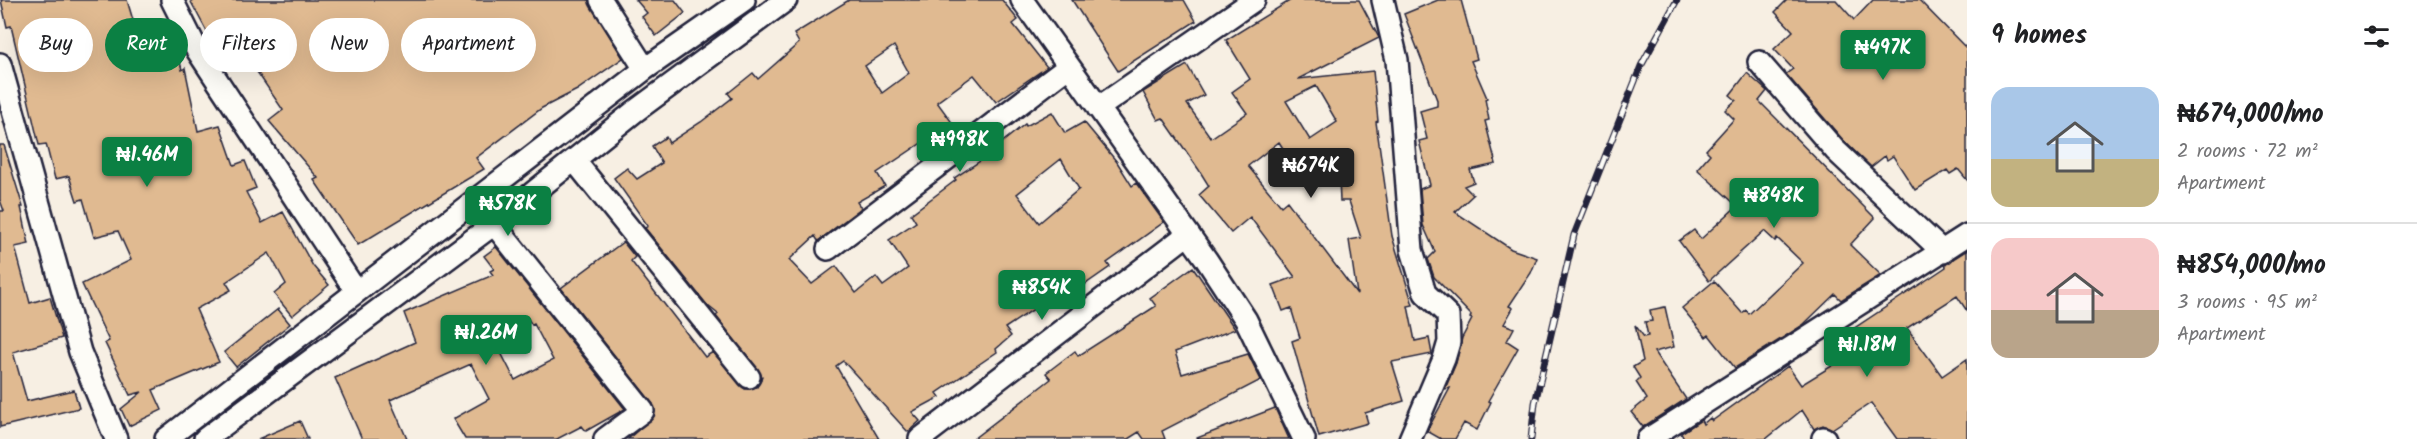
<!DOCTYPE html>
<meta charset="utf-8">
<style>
:root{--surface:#fff;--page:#f6f6f6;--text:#202124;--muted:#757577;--line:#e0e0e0;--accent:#0b8043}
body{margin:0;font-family:Kalam,sans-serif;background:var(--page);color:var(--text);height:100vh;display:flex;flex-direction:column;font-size:22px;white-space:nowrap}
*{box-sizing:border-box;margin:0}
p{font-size:20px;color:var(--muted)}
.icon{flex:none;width:33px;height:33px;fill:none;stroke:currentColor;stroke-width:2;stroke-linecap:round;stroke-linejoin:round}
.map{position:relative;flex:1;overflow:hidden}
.side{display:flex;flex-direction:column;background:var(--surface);width:450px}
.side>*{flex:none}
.hud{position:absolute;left:18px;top:18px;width:570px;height:54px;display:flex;gap:12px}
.price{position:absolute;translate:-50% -51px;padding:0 14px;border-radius:6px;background:var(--accent);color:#fff;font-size:20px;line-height:39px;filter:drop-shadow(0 2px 3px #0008)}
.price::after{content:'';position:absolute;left:50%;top:36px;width:18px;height:14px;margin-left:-9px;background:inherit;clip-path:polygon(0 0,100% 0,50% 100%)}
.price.on{background:#222;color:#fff}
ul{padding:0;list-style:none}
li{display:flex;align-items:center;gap:18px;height:150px;padding:0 24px}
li+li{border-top:2px solid var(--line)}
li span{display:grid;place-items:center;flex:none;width:168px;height:120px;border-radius:18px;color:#555}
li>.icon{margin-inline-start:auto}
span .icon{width:72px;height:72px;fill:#fffc;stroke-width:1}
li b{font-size:26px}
h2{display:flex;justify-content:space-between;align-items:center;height:72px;padding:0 24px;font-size:26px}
.pill{padding:0 21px;border-radius:27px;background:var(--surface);box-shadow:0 6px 24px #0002;font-size:21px;line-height:54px}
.pill.on{background:var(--accent);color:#fff}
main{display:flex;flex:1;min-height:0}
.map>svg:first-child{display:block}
.building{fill:#e0ba91;stroke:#22223b;stroke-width:1.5;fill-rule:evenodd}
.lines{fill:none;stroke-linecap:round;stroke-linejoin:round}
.minor-casing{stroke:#22223b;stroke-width:26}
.minor{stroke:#fdfcf7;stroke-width:21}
.rail-casing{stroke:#22223b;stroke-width:7}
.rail{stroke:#fdfcf7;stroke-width:4.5;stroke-dasharray:14;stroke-linecap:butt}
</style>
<main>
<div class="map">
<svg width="1967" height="439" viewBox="0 0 1967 439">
<rect width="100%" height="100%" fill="#f7efe3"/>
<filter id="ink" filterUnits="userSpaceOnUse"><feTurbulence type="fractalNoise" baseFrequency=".0167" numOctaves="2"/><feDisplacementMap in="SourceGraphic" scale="12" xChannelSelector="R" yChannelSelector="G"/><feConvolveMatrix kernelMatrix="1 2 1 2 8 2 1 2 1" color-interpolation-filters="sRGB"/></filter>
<g filter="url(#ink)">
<!-- building -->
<path class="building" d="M 1,0 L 127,0 L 141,47 L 152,44 L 155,55 L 177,49 L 182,70 L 185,68 L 198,131 L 220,125 L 234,165 L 245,161 L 256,188 L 246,192 L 262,223 L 283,212 L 313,266 L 329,285 L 292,316 L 274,294 L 286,284 L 269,253 L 226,282 L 231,290 L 196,309 L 219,362 L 153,390 L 162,410 L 129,426 L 121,409 L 142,392 L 130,395 L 105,343 L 109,341 L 82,284 L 131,260 L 118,231 L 94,237 L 83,199 L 77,201 L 69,176 L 55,179 L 46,144 L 39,145 L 11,26 L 7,27 Z
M 190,0 L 588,0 L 623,58 L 577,90 L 542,108 L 476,158 L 484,169 L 358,245 L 314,180 L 318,178 L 269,121 L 283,110 L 249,60 L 246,62 L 241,54 L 223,66 L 212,50 L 215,47 Z
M 636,0 L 675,0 L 685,13 L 656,36 L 642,17 L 647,13 Z
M 849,0 L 1002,0 L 1018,20 L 1013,24 L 1047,67 L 996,102 L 974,75 L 937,102 L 959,132 L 934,151 L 926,140 L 877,173 L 885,186 L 857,202 L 861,208 L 818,241 L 815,236 L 789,260 L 812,284 L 836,266 L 856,293 L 876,277 L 883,286 L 908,268 L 889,240 L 916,222 L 911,214 L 956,180 L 954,178 L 997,150 L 995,148 L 1025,124 L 1026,126 L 1052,112 L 1065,133 L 1084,122 L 1117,162 L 1132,186 L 1136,183 L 1164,222 L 1107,263 L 1110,267 L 1054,306 L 1049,299 L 1005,328 L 1011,336 L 996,349 L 997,352 L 937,393 L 940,397 L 912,412 L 920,421 L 908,432 L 843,361 L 836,366 L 879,439 L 628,439 L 654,416 L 653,404 L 561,288 L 623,242 L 635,257 L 631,261 L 705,357 L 713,352 L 745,389 L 757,387 L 762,376 L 716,316 L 718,314 L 708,306 L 645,228 L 648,226 L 614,178 L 627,168 L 637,179 L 662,163 L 652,146 L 666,137 L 669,143 L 701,122 L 732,98 L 728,93 L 753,73 L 758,79 L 799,43 L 794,34 ZM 894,46 L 909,73 L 882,93 L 865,66 ZM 1061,159 L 1079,189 L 1039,223 L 1017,194 Z
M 1072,0 L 1184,0 L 1196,21 L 1118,71 Z
M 1291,0 L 1359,0 L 1379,38 L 1298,79 L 1373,71 L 1378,121 L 1376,122 L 1392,236 L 1413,305 L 1408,306 L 1415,341 L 1429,338 L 1432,354 L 1392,362 L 1404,401 L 1365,413 L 1368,423 L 1319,437 L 1292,341 L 1300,338 L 1291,308 L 1283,311 L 1273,285 L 1295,277 L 1250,217 L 1231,233 L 1199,195 L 1209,186 L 1199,170 L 1163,118 L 1158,120 L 1143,92 L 1187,65 L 1204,95 L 1187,104 L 1211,138 L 1247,113 L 1232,92 L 1250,79 L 1226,40 ZM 1316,86 L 1337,122 L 1310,140 L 1286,101 ZM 1279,142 L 1301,177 L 1338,153 L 1340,201 L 1349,201 L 1361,238 L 1349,240 L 1357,294 L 1287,201 L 1281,206 L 1248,166 Z
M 1438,0 L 1461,0 L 1477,59 L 1471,61 L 1487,98 L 1485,99 L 1489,120 L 1485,121 L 1496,164 L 1470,170 L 1474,182 L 1464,186 L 1473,195 L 1455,212 L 1511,249 L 1537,258 L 1531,273 L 1509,306 L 1513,308 L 1504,324 L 1514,328 L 1507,341 L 1518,348 L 1488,401 L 1491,402 L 1477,430 L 1464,423 L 1455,439 L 1441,439 L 1427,431 L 1450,388 L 1445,389 L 1456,363 L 1462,338 L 1472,319 L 1470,318 L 1471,315 L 1434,277 L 1428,259 L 1435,252 L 1423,225 L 1420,189 L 1430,185 L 1419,141 L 1427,139 L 1420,111 L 1437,106 L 1437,100 L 1404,14 Z
M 1787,0 L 1836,0 L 1854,20 L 1873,0 L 1919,0 L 1967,49 L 1967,180 L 1958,169 L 1950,174 L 1947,170 L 1915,190 L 1893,156 L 1887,160 L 1885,156 L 1871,167 L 1844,141 L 1786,74 L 1793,69 L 1774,49 L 1793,31 L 1775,12 Z
M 1747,73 L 1767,91 L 1759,101 L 1875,218 L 1850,245 L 1881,275 L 1841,300 L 1835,294 L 1803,325 L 1735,368 L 1709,335 L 1706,337 L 1682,308 L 1714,281 L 1742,313 L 1746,310 L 1749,314 L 1803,263 L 1777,238 L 1775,241 L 1764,231 L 1709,281 L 1679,241 L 1694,230 L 1701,239 L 1737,206 L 1697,169 L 1710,154 L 1706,150 L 1734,119 L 1725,110 L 1736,100 L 1730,95 Z
M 0,145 L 4,145 L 23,207 L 21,207 L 29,244 L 15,247 L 30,303 L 50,297 L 62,338 L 13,352 L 27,401 L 74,390 L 79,408 L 0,427 L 0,211 L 4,211 L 0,200 Z
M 496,247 L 625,409 L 586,431 L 582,426 L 557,439 L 465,439 L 453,419 L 489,399 L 471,364 L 390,400 L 407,439 L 362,439 L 335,378 L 415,342 L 404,313 L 493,275 L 490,271 L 494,269 L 484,256 ZM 528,319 L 532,325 L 534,324 L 553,360 L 515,380 L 492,335 Z
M 1967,250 L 1967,311 L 1957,296 L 1907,328 L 1942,376 L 1967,359 L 1967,439 L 1897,439 L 1871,403 L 1832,429 L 1823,425 L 1814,429 L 1802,410 L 1766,439 L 1684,439 L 1681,433 L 1701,420 L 1703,424 L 1710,418 L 1712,421 L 1788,366 L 1801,385 L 1840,361 L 1829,345 L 1946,267 L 1945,264 Z
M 1193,267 L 1235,329 L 1175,352 L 1182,374 L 1248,354 L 1261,380 L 1162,431 L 1165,439 L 1144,439 L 1139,432 L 1128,439 L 973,439 L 1051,379 L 1046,373 L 1075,351 L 1078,356 L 1156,306 L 1150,298 Z
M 1665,307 L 1674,347 L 1654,352 L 1686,399 L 1643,427 L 1631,412 L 1647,399 L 1636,382 L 1640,378 L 1633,367 L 1643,361 L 1635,325 L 1644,337 L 1648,336 L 1645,322 L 1652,321 L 1650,310 Z
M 278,309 L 290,324 L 236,367 L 224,352 Z
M 1275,408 L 1289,439 L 1197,439 L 1197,438 Z
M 300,421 L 308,439 L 258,439 Z"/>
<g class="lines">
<!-- minor casing -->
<g class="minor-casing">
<path id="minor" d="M 172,0 L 197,50 L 356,291
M 601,0 L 645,69
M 1022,0 L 1206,259 L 1246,320 L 1304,439
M 1383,0 L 1397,60 L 1412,250 L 1425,293 L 1448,315 L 1449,342 L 1444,359 L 1410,439
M 1759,62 L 1835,150 L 1943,252
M 0,64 L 80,352 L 116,439
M 1098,108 L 1254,0
M 574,160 L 749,377
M 494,224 L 643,411 L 605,439
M 828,249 L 1068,67
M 1823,438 L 1825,439
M 166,439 L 645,69 L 744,0
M 205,439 L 494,224 L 634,112 L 786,0
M 920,439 L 1188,234
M 1648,439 L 1967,235"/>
</g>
<!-- minor -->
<use href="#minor" class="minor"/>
<!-- rail casing -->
<g class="rail-casing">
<path id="rail" d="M 1531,439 L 1535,403 L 1574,235 L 1641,66 L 1677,0"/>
</g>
<!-- rail -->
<use href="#rail" class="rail"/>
</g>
</g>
</svg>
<b class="price" style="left:1883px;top:81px">₦497K</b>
<b class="price" style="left:960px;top:173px">₦998K</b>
<b class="price" style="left:147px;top:188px">₦1.46M</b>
<b class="price on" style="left:1311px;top:199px">₦674K</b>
<b class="price" style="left:1774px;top:229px">₦848K</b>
<b class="price" style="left:508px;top:237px">₦578K</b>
<b class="price" style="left:1042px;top:321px">₦854K</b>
<b class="price" style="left:486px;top:366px">₦1.26M</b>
<b class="price" style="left:1867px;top:378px">₦1.18M</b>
<div class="hud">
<a class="pill">Buy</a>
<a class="pill on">Rent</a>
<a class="pill">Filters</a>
<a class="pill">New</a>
<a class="pill">Apartment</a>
</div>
</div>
<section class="side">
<h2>9 homes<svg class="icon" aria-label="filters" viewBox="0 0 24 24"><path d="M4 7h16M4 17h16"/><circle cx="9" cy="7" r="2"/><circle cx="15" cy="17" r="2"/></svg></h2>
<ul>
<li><span style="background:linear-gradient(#a9c7e8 60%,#c2b280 0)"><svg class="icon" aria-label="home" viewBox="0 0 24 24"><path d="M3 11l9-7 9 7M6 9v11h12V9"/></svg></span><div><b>₦674,000/mo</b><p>2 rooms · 72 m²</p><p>Apartment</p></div></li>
<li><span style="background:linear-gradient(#f6c9c9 60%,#b9a48a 0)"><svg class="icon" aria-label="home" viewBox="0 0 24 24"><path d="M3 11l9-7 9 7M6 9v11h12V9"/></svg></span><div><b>₦854,000/mo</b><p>3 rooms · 95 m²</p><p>Apartment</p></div></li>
</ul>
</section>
</main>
